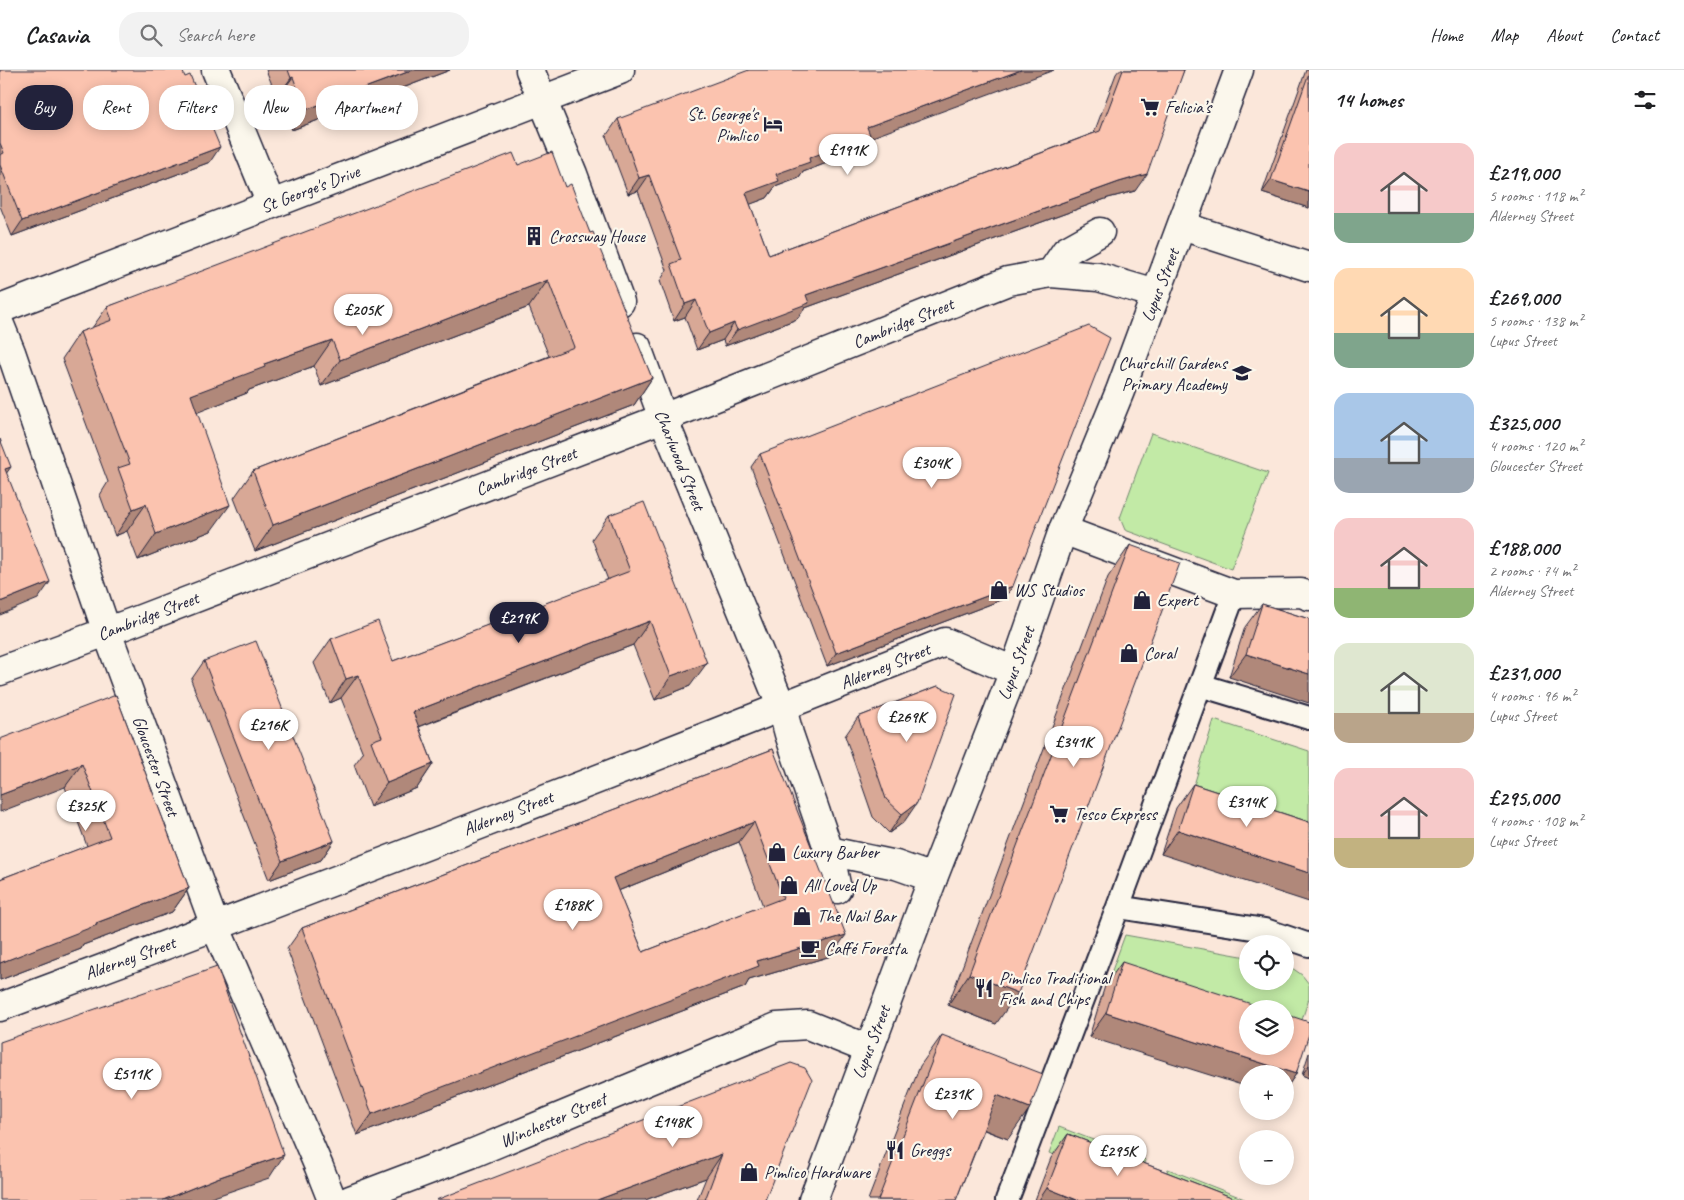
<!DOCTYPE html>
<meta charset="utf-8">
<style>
:root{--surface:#fff;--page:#f2f2f2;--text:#202124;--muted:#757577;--line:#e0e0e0;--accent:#22223b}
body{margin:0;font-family:Caveat,sans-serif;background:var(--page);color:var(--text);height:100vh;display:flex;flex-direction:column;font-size:19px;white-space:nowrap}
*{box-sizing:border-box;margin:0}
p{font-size:16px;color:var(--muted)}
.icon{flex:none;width:28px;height:28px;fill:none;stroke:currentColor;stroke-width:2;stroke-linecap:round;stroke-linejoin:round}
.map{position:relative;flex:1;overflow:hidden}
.details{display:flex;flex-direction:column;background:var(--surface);width:375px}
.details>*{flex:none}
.top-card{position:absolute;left:15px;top:15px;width:475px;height:45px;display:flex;gap:10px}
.tools{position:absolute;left:1239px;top:865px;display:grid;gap:10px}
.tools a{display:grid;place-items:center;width:55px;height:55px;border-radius:50%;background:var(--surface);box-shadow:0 2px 12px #0003;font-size:25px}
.price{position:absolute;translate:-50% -42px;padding:0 11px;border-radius:18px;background:#fff;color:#222;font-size:16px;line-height:32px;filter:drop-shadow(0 1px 2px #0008)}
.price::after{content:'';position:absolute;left:50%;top:30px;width:15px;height:11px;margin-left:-8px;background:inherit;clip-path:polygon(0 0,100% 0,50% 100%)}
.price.current{background:var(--accent);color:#fff}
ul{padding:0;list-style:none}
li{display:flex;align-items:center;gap:15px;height:125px;padding:0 25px}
li span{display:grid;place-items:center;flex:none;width:140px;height:100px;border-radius:15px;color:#555}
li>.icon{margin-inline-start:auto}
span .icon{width:60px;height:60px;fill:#fffc;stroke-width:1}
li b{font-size:21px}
h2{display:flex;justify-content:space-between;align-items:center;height:60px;padding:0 25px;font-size:21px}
.pill{padding:0 18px;border-radius:20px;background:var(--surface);box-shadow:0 2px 12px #0003;font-size:18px;line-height:45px}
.pill.current{background:var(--accent);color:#fff}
header{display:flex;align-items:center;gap:30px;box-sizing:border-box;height:70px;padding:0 25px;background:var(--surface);border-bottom:1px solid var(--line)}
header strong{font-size:24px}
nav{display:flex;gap:28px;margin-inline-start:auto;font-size:18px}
.search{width:350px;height:45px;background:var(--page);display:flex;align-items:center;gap:12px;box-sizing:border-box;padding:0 18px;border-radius:20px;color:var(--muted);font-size:19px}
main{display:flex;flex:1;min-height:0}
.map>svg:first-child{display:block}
.green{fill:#c2eaa6;stroke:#728670}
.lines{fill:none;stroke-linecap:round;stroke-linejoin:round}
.service-casing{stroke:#22223b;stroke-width:26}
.minor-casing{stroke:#22223b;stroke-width:31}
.tertiary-casing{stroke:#22223b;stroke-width:31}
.service{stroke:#fbf7ec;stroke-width:22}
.minor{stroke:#fbf7ec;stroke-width:28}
.tertiary{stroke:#fbf7ec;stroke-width:28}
.wall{fill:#d8a896;stroke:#22223b;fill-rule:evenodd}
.shaded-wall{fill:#b0887a;stroke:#22223b}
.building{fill:#fbc3af;stroke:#22223b;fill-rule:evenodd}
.labels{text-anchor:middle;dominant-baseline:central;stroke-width:4.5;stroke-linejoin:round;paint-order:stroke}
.poi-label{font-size:18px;fill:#22223b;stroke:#fbf7ec;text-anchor:start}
.street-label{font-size:18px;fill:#22223b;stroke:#fbf7ec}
</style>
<header>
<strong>Casavia</strong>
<div class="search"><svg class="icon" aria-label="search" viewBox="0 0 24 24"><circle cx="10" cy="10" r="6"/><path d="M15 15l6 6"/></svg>Search here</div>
<nav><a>Home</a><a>Map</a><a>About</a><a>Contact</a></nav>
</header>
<main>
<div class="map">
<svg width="1309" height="1130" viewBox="0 0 1309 1130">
<rect width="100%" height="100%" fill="#fbe7da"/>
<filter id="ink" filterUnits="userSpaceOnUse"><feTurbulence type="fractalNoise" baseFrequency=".02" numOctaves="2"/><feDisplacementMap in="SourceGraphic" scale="10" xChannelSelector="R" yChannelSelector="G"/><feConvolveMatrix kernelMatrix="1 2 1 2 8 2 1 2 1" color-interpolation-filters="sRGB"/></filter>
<g filter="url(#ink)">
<!-- green -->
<path class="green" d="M 1151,363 L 1268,403 L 1231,499 L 1125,460 L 1120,448 Z
M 1214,650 L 1309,681 L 1309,781 L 1186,741 Z
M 1125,865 L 1247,887 L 1248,911 L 1285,911 L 1285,893 L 1302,905 L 1309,914 L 1309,928 L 1300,956 L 1285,962 L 1285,939 L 1248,939 L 1117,910 L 1110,906 Z
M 1059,1057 L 1146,1090 L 1136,1116 L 1049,1083 Z
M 1168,1099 L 1247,1130 L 1169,1130 L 1158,1126 Z"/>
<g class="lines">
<!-- service casing -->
<g class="service-casing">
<path id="service" d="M 1200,615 L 1309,648
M 1118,837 L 1265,860 L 1309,875
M 1007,1130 L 1118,837 L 1234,524"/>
</g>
<!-- minor casing -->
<g class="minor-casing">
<path id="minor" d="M 216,0 L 271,134
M 530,0 L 573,104 L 620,232
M 1182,156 L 1309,197
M 1051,203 L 1066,181 L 1100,162
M 0,255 L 11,282 L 107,562 L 215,856 L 319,1097 L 332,1130
M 637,277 L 663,348 L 782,638 L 789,664 L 829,781 L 837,819
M 1063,460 L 1234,524 L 1301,523 L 1309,526
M 0,601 L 133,552 L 663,348 L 1008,211 L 1051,203 L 1098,207 L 1156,224
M 829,781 L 896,795 L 933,808
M 0,937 C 317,819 632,697 945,572 L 1014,601
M 350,1130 L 471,1084 L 777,957 L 808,955 L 868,979"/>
</g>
<!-- tertiary casing -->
<g class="tertiary-casing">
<path id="tertiary" d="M 0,239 L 620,0
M 813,1130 L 933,808 L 1014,601 L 1063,460 L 1120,321 L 1239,0"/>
</g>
<!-- service -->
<use href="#service" class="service"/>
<!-- minor -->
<use href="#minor" class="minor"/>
<!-- tertiary -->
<use href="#tertiary" class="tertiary"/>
</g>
<!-- wall -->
<path class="wall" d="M 0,0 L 210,92 L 12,166 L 0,136 Z
M 266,0 L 450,0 L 292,60 L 279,26 L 277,27 Z
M 1119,0 L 1184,0 L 1135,121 L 1108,128 L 805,238 L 797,249 L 725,276 L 723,270 L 697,280 L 685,247 L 674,251 L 660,211 L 667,200 L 638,121 L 628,124 L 606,66 L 618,49 L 867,69 L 858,81 L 803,102 L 799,108 L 775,117 L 767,128 L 750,134 L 769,185 L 1094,63 L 1116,4 Z
M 1306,0 L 1309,0 L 1309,138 L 1262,123 Z
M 518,95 L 565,117 L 590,163 L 652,308 L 634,335 L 255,481 L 234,428 L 253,401 L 549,286 L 529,237 L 321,316 L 314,296 L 249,320 L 247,323 L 197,342 L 211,461 L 138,490 L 127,461 L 115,466 L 100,425 L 108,412 L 62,289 L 80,262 L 92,258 L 107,237 Z
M 760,384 L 1013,516 L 1004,529 L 827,596 L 751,397 Z
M 609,445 L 690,616 L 655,630 L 633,575 L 419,657 L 433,694 L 417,718 L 370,737 L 354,695 L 363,683 L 341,628 L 330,633 L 314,593 L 331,569 L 393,591 L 608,510 L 592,469 Z
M 1130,475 L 996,954 L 948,935 L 1108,507 Z
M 1262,534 L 1309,549 L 1229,607 L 1245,557 Z
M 204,591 L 334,771 L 321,790 L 269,810 L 191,610 Z
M 938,616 L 904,752 L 889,763 L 873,747 L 845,666 L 858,647 Z
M 116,625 L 189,818 L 172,842 L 83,875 L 81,879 L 0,910 L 0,809 L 87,776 L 65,717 Z
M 773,679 L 831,886 L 749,910 L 745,917 L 357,1065 L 287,879 L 302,858 ZM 739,772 L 763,836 L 643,882 L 618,821 Z
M 1193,714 L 1309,752 L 1161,784 L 1176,738 Z
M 1122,892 L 1296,1004 L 1285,1020 L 1285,1004 L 1089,967 L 1105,916 Z
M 942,965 L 1008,1069 L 984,1060 L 956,1130 L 868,1130 L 920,996 Z
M 1309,983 L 1309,1008 L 1302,1005 Z
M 791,993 L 765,1130 L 697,1130 L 706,1108 L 645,1130 Z
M 1068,1064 L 1239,1130 L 1035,1130 L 1051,1088 Z"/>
<!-- shaded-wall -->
<path class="shaded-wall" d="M 413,0 L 450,0 L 292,60 L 305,40 Z
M 1021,0 L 1054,0 L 867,69 L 858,81 L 803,102 L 799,108 L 775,117 L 767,128 L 735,140 L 746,123 L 776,104 L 809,88 L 867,57 Z
M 293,7 L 279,26 L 277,27 L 291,8 Z
M 220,77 L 210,92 L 12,166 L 22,151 Z
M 1147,104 L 1135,121 L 1108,128 L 805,238 L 797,249 L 725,276 L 737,260 L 806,225 L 1119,112 Z
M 649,105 L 638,121 L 628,124 L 639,108 Z
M 1271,110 L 1309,122 L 1309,138 L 1262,123 Z
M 548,210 L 529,237 L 321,316 L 340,290 Z
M 696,230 L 685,247 L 674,251 L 685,234 Z
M 734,253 L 723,270 L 697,280 L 709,263 Z
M 332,270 L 314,296 L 249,320 L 247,323 L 173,352 L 191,325 L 264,294 Z
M 652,308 L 634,335 L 255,481 L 273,455 Z
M 11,397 L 0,412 L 5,399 Z
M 146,434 L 127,461 L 115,466 L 133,439 Z
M 230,435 L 211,461 L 138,490 L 156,464 Z
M 50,512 L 38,529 L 0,545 L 0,532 Z
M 1013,516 L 1004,529 L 827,596 L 836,583 Z
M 650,551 L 633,575 L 396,665 L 413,642 Z
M 1246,584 L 1309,604 L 1309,633 L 1229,607 Z
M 707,593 L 690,616 L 655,630 L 671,606 Z
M 358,605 L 341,628 L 330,633 L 346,609 Z
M 82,694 L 65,717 L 0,742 L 0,725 Z
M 433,694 L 417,718 L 370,737 L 387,713 Z
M 917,733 L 904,752 L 889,763 L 902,744 Z
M 754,752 L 739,772 L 598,829 L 613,808 Z
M 1178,760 L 1309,803 L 1309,832 L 1161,784 Z
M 334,771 L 321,790 L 269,810 L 282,791 Z
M 189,818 L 172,842 L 83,875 L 81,879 L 0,910 L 0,893 L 96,853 Z
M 846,865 L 831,886 L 749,910 L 745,917 L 357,1065 L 372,1044 L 757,891 Z
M 969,904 L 1018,923 L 996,954 L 948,935 Z
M 1106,943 L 1296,1004 L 1285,1020 L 1285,1004 L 1248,1004 L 1248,1017 L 1089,967 Z
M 1309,995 L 1309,1008 L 1302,1005 Z
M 997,1025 L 1030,1038 L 1008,1069 L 975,1056 Z
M 722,1084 L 706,1108 L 645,1130 L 597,1130 Z
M 284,1085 L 269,1108 L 205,1130 L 163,1130 L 217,1108 Z
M 1047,1118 L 1077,1130 L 1039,1130 Z"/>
<!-- building -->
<path class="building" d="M 0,0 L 182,0 L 185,7 L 190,5 L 220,77 L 22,151 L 0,95 L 0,85 L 4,83 L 0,73 Z
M 288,0 L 413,0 L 305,40 L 293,7 L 291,8 Z
M 749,0 L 1021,0 L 867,57 L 870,65 L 809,88 L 810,92 L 776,104 L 779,111 L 746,123 L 769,185 L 1100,61 L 1123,0 L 1184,0 L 1147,104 L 1119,112 L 806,225 L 809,233 L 737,260 L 734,253 L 709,263 L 696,230 L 685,234 L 671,194 L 681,190 L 649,105 L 639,108 L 618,49 Z
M 1309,3 L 1309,122 L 1271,110 Z
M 552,82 L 565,117 L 571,114 L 590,163 L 593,162 L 652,308 L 273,455 L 253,401 L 574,277 L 548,210 L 340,290 L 332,270 L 264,294 L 265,297 L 191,325 L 230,435 L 156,464 L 146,434 L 133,439 L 118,398 L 130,394 L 80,262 L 112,250 L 107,237 L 513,83 L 518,95 Z
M 1089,256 L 1110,268 L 1013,516 L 836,583 L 760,384 Z
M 0,369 L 11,397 L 5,399 L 50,512 L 0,532 Z
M 644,432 L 707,593 L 671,606 L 650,551 L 413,642 L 433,694 L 387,713 L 371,671 L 382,667 L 358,605 L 346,609 L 331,569 L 378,551 L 393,591 L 630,501 L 609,445 Z
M 1130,475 L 1180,493 L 1018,923 L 969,904 Z
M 1262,534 L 1309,549 L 1309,604 L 1246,584 Z
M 256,571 L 334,771 L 282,791 L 204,591 Z
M 938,616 L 956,624 L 917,733 L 902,744 L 886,729 L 858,647 Z
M 116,625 L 189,818 L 96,853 L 97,855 L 0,893 L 0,809 L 110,767 L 82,694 L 0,725 L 0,669 Z
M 773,679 L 846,865 L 757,891 L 759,896 L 372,1044 L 302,858 ZM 754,752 L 783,828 L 643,882 L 613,808 Z
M 1193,714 L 1309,752 L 1309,803 L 1178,760 Z
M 1122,892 L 1267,939 L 1248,939 L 1248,976 L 1285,976 L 1285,944 L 1309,952 L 1309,964 L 1296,1004 L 1106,943 Z
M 217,897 L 284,1085 L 217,1108 L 163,1130 L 0,1130 L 0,972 Z
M 942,965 L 1043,1004 L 1030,1038 L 997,1025 L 956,1130 L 878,1130 Z
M 791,993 L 805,998 L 812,1010 L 765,1130 L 705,1130 L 722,1084 L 597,1130 L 436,1130 Z
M 1068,1064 L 1239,1130 L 1077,1130 L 1047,1118 Z"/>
</g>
<!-- icons -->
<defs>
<g id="supermarket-bare" transform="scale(1.5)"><path d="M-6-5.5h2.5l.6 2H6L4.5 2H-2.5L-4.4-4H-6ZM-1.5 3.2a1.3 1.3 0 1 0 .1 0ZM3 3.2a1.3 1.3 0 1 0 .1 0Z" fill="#22223b" stroke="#fbf7ec" stroke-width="2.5" paint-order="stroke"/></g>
<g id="hotel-bare" transform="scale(1.5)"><path d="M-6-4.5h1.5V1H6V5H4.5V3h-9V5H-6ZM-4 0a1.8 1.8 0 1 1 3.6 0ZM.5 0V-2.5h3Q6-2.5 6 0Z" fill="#22223b" stroke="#fbf7ec" stroke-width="2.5" paint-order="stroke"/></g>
<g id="building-bare" transform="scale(1.5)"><path d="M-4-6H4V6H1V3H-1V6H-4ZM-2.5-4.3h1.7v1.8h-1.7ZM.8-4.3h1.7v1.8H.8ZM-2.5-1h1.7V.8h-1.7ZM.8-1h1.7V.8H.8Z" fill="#22223b" stroke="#fbf7ec" stroke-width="2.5" paint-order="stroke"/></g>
<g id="school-bare" transform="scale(1.5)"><path d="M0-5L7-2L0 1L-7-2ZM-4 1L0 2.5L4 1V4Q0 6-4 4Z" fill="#22223b" stroke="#fbf7ec" stroke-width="2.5" paint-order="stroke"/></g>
<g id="shop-bare" transform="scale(1.5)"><path d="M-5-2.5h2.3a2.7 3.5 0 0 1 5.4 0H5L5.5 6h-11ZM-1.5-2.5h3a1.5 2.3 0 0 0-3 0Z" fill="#22223b" stroke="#fbf7ec" stroke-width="2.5" paint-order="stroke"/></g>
<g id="cafe-bare" transform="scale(1.5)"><path d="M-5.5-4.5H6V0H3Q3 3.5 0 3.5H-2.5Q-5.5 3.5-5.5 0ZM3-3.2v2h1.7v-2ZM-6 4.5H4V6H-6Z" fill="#22223b" stroke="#fbf7ec" stroke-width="2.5" paint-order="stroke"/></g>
<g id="restaurant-bare" transform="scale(1.5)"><path d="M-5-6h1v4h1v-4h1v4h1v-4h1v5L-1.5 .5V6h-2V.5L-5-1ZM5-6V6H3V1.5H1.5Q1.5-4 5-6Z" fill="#22223b" stroke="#fbf7ec" stroke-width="2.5" paint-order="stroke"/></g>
</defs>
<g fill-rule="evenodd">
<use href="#supermarket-bare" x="1150" y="37"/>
<use href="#hotel-bare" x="773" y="54"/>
<use href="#building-bare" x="534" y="166"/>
<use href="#school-bare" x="1242" y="303"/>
<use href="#shop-bare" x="999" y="520"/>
<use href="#shop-bare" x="1142" y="530"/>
<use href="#shop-bare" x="1129" y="583"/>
<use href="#supermarket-bare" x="1059" y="744"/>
<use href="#shop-bare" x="777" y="782"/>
<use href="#shop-bare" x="789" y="815"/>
<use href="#shop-bare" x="802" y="846"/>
<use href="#cafe-bare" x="810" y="878"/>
<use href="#restaurant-bare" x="984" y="918"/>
<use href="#restaurant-bare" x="895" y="1080"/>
<use href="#shop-bare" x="749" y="1102"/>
</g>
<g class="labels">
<!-- poi labels -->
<g class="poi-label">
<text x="1165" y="37">Felicia’s</text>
<text x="758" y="44" text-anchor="end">St. George's<tspan x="758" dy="21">Pimlico</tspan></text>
<text x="549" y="166">Crossway House</text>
<text x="1227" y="293" text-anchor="end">Churchill Gardens<tspan x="1227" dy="21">Primary Academy</tspan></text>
<text x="1014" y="520">WS Studios</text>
<text x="1157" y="530">Expert</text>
<text x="1144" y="583">Coral</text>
<text x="1074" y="744">Tesco Express</text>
<text x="792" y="782">Luxury Barber</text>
<text x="804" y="815">All Loved Up</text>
<text x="817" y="846">The Nail Bar</text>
<text x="825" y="878">Caffé Foresta</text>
<text x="999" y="908">Pimlico Traditional<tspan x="999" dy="21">Fish and Chips</tspan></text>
<text x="910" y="1080">Greggs</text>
<text x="764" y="1102">Pimlico Hardware</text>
</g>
<!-- street labels -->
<g class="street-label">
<text transform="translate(310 119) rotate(-21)">St George's Drive</text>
<text transform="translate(1160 215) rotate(-69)">Lupus Street</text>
<text transform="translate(903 253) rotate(-22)">Cambridge Street</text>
<text transform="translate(680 390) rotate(68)">Charlwood Street</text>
<text transform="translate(526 401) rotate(-21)">Cambridge Street</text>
<text transform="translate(148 546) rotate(-21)">Cambridge Street</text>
<text transform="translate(1016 593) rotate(-70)">Lupus Street</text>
<text transform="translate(885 596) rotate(-22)">Alderney Street</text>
<text transform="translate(156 696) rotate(70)">Gloucester Street</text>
<text transform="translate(508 743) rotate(-21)">Alderney Street</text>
<text transform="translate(130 888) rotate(-20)">Alderney Street</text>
<text transform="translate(871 972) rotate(-69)">Lupus Street</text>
<text transform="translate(553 1050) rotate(-23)">Winchester Street</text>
</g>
</g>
</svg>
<div class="tools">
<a><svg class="icon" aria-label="locate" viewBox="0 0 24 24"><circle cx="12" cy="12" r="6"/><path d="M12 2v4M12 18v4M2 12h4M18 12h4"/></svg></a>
<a><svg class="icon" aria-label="layers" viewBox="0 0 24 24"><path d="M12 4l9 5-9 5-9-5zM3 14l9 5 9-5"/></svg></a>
<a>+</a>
<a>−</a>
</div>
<b class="price" style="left:848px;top:106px">£191K</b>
<b class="price" style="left:363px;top:266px">£205K</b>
<b class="price" style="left:932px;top:419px">£304K</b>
<b class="price current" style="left:519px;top:574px">£219K</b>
<b class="price" style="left:907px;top:673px">£269K</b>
<b class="price" style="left:269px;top:681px">£216K</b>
<b class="price" style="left:1074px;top:698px">£341K</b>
<b class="price" style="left:1247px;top:758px">£314K</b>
<b class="price" style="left:86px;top:762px">£325K</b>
<b class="price" style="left:573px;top:861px">£188K</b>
<b class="price" style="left:132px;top:1030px">£511K</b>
<b class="price" style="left:953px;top:1050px">£231K</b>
<b class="price" style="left:673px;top:1078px">£148K</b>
<b class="price" style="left:1118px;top:1107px">£295K</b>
<div class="top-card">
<a class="pill current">Buy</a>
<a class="pill">Rent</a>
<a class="pill">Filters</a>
<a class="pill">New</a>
<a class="pill">Apartment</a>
</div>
</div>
<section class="details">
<h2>14 homes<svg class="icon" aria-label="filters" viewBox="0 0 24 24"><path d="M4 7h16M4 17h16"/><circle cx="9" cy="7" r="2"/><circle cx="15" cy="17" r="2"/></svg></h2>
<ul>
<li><span style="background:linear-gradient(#f6c9c9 70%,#7fa58c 0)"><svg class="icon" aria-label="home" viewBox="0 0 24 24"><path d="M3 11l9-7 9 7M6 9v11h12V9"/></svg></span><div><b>£219,000</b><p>5 rooms · 118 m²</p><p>Alderney Street</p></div></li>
<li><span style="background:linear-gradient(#ffd9b3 65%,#7fa58c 0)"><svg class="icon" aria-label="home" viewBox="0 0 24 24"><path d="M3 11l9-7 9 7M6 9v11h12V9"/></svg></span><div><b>£269,000</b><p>5 rooms · 138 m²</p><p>Lupus Street</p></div></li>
<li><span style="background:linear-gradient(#a9c7e8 65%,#9aa5b1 0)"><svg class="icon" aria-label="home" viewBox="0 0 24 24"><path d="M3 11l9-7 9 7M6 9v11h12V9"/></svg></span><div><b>£325,000</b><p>4 rooms · 120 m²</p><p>Gloucester Street</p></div></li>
<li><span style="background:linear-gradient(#f6c9c9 70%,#8fb573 0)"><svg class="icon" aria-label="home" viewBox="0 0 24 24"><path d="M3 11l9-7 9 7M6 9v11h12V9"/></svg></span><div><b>£188,000</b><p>2 rooms · 74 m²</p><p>Alderney Street</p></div></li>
<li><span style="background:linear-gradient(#dfe7d0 70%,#b9a48a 0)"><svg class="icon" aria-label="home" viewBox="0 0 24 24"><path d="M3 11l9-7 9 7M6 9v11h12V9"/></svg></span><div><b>£231,000</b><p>4 rooms · 96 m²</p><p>Lupus Street</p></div></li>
<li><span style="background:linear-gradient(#f6c9c9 70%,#c2b280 0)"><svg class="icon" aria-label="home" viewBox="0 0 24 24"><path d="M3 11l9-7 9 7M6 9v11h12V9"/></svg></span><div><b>£295,000</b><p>4 rooms · 108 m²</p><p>Lupus Street</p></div></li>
</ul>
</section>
</main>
